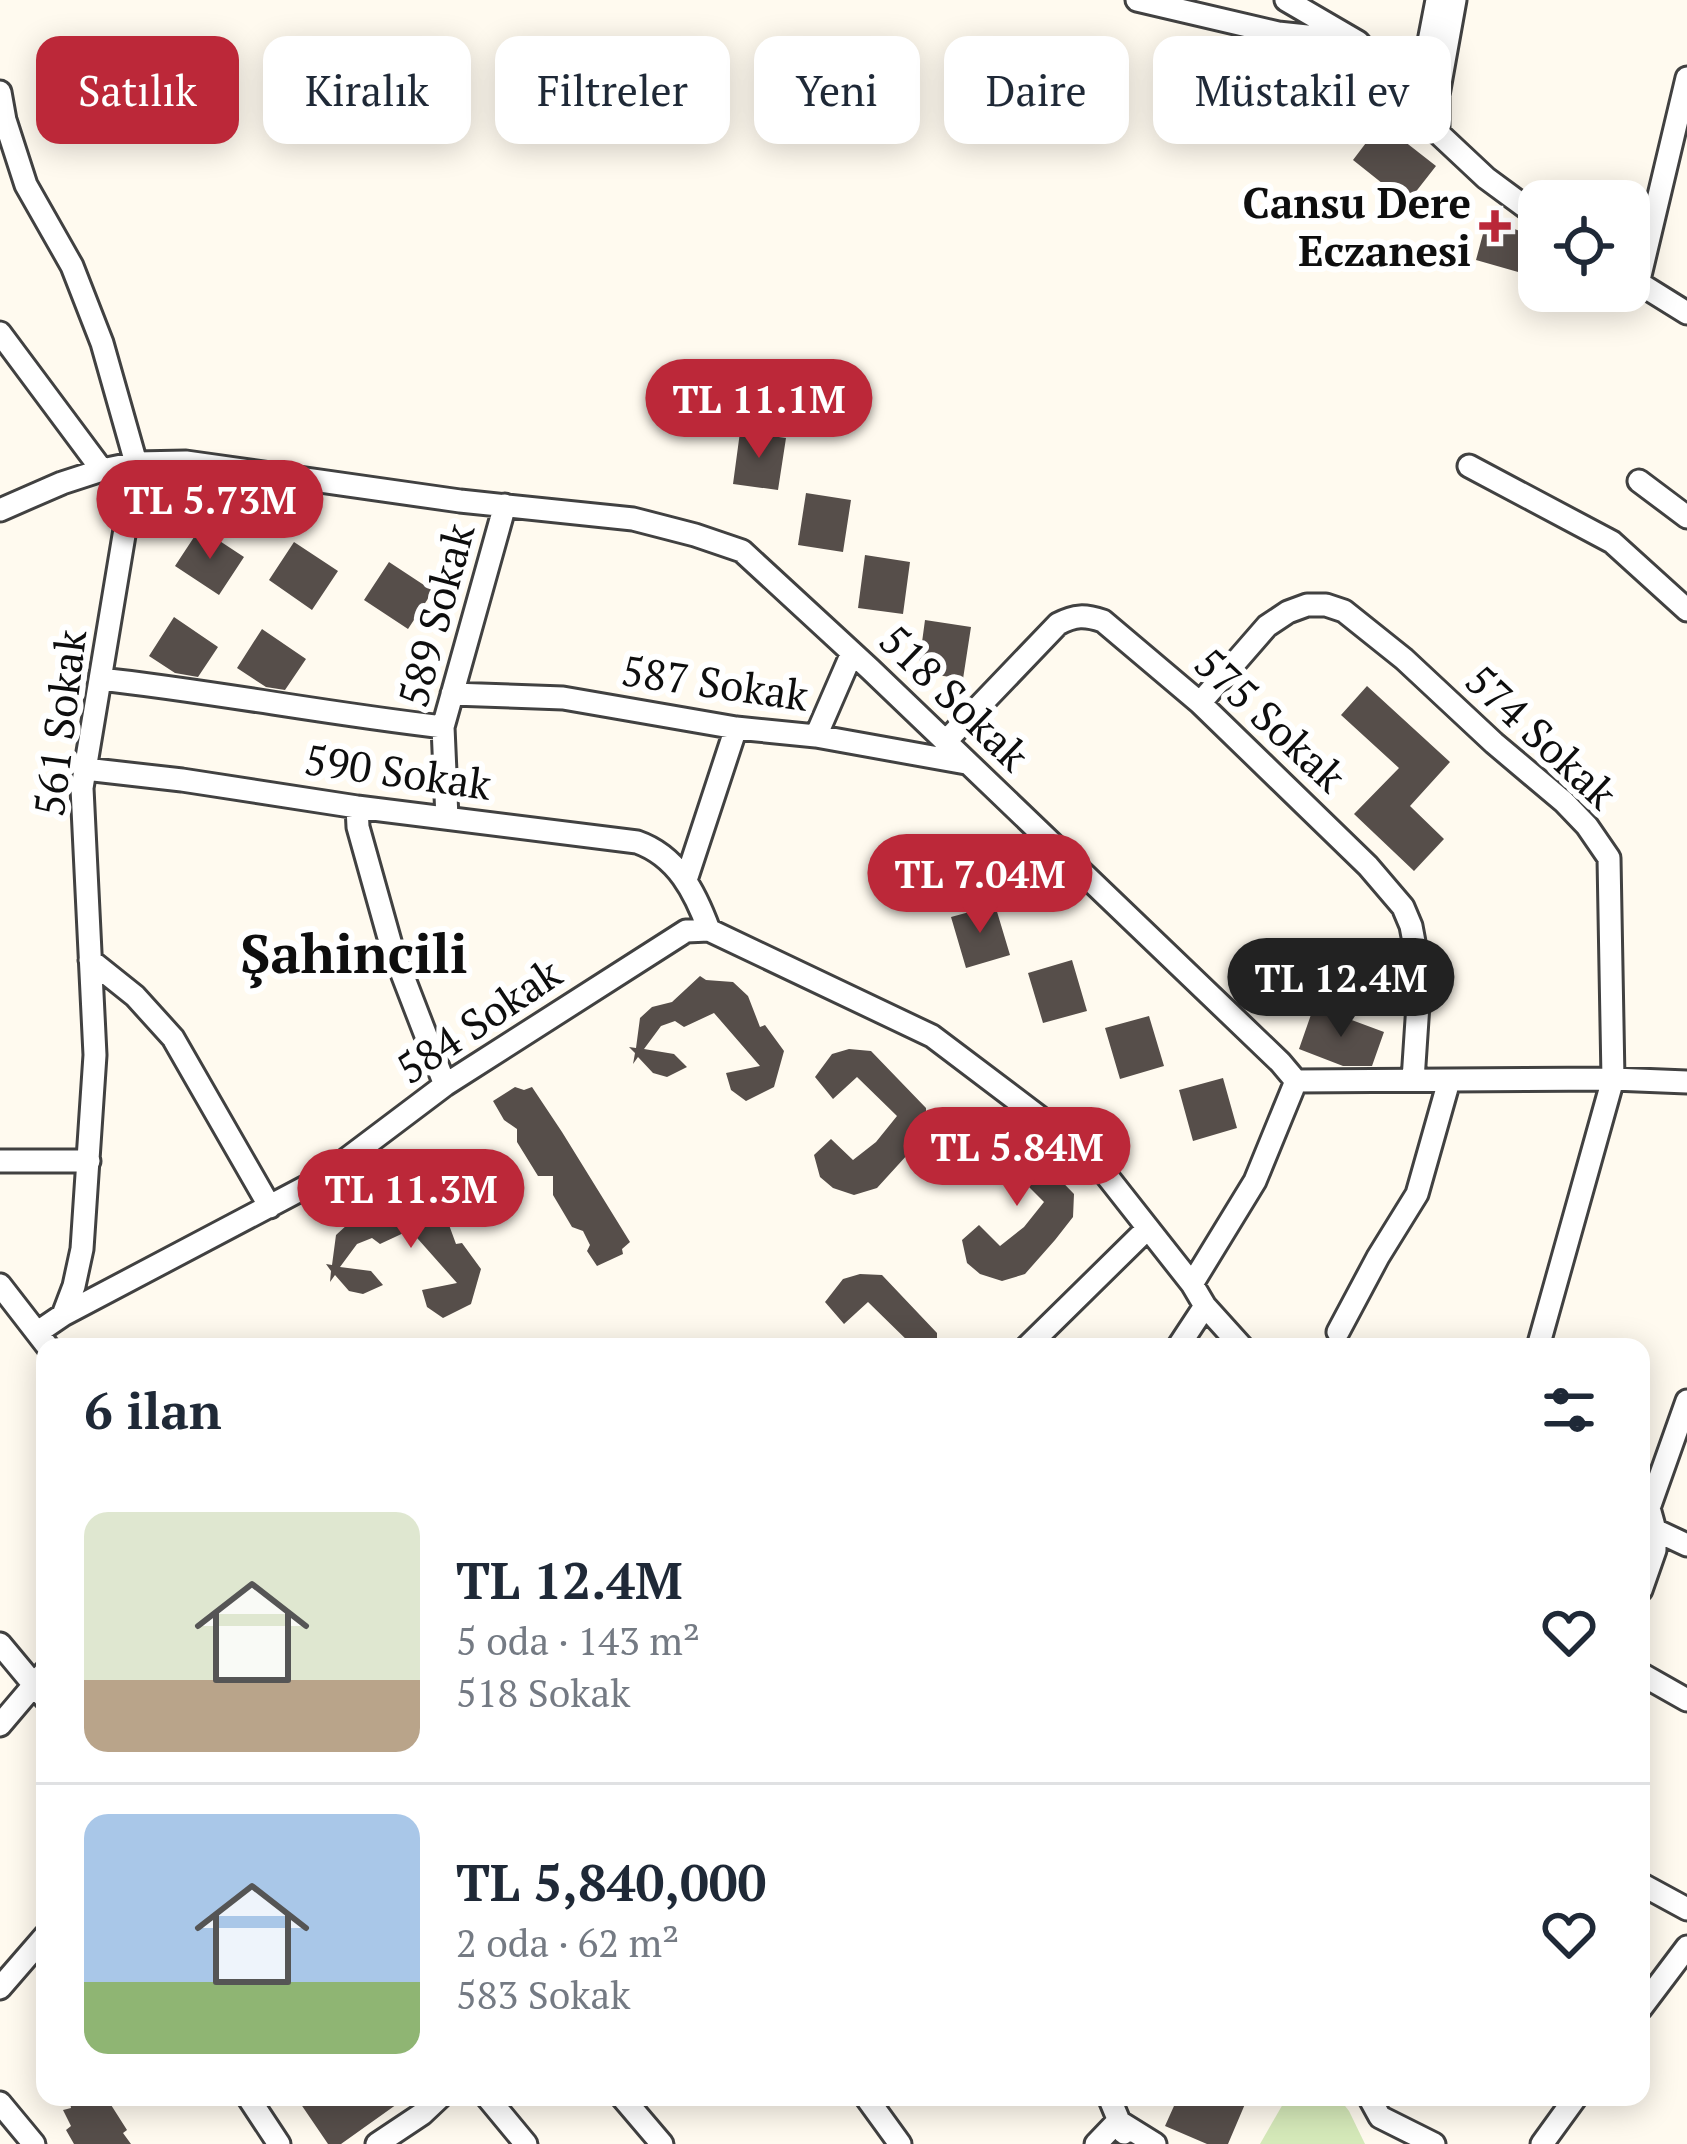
<!DOCTYPE html>
<html lang="tr">
<meta charset="utf-8">
<style>
:root{--surface:#fff;--page:#f2f2f3;--text:#1f2937;--muted:#747a83;--line:#e0e1e3;--accent:#bc2839}
body{margin:0;font-family:"PT Serif",serif;background:var(--page);color:var(--text);height:100vh;display:flex;flex-direction:column;font-size:45px;white-space:nowrap}
*{box-sizing:border-box;margin:0}
p{font-size:39px;color:var(--muted)}
.icon{flex:none;width:66px;height:66px;fill:none;stroke:currentColor;stroke-width:2;stroke-linecap:round;stroke-linejoin:round}
.map{position:relative;flex:1;overflow:hidden}
.sheet{position:absolute;left:36px;top:1338px;width:1614px;height:768px;display:flex;flex-direction:column;background:var(--surface);border-radius:24px;box-shadow:0 6px 30px #0003}
.sheet>*{flex:none}
.guide{position:absolute;left:36px;top:36px;width:1617px;height:108px;display:flex;gap:24px}
.fabs{position:absolute;left:1518px;top:180px;display:grid;gap:24px}
.fabs a{display:grid;place-items:center;width:132px;height:132px;border-radius:24px;background:var(--surface);box-shadow:0 6px 30px #0003;font-size:60px}
.price{position:absolute;translate:-50% -102px;padding:0 27px;border-radius:42px;background:var(--accent);color:#fff;font-size:39px;line-height:78px;filter:drop-shadow(0 3px 6px #0008)}
.price::after{content:'';position:absolute;left:50%;top:72px;width:36px;height:27px;margin-left:-18px;background:inherit;clip-path:polygon(0 0,100% 0,50% 100%)}
.price.selected{background:#222;color:#fff}
ul{padding:0;list-style:none}
li{display:flex;align-items:center;gap:36px;height:300px;padding:0 48px}
li+li{border-top:3px solid var(--line)}
li span{display:grid;place-items:center;flex:none;width:336px;height:240px;border-radius:24px;color:#555}
li>.icon{margin-inline-start:auto}
span .icon{width:144px;height:144px;fill:#fffc;stroke-width:1}
li b{font-size:51px}
h2{display:flex;justify-content:space-between;align-items:center;height:144px;padding:0 48px;font-size:51px}
.pill{padding:0 42px;border-radius:24px;background:var(--surface);box-shadow:0 6px 30px #0003;font-size:42px;line-height:108px}
.pill.selected{background:var(--accent);color:#fff}
.map>svg:first-child{display:block}
.green{fill:#d5e9b9}
.building{fill:#564e4a}
.lines{fill:none;stroke-linecap:round;stroke-linejoin:round}
.minor-casing{stroke:#414141;stroke-width:27}
.minor{stroke:#fff;stroke-width:21}
.poi-dot{fill:#bc2839;stroke:#fff;stroke-width:4.5}
.labels{text-anchor:middle;dominant-baseline:central;stroke-width:12;stroke-linejoin:round;paint-order:stroke}
.poi-label{font-size:42px;font-weight:bold;fill:#0e0e0e;stroke:#fff;text-anchor:end}
.street-label{font-size:42px;fill:#0e0e0e;stroke:#fff}
.district-label{font-size:54px;font-weight:bold;fill:#0e0e0e;stroke:#fff}
</style>
<div class="map">
<svg width="1687" height="2144" viewBox="0 0 1687 2144">
<rect width="100%" height="100%" fill="#fffaef"/>
<!-- green -->
<path class="green" d="M 1287,2097 L 1338,2097 L 1349,2111 L 1365,2144 L 1260,2144 Z"/>
<!-- building -->
<path class="building" d="M 1381,123 L 1436,166 L 1407,203 L 1353,160 Z
M 1487,219 L 1539,238 L 1539,278 L 1476,260 Z
M 740,432 L 786,438 L 778,490 L 733,484 Z
M 806,493 L 851,500 L 843,552 L 798,545 Z
M 200,528 L 244,557 L 219,595 L 175,566 Z
M 294,542 L 338,571 L 312,610 L 269,580 Z
M 865,555 L 910,562 L 903,614 L 858,608 Z
M 389,562 L 433,591 L 408,629 L 364,600 Z
M 174,617 L 218,647 L 198,677 L 175,673 L 149,656 Z
M 925,620 L 971,627 L 963,679 L 918,672 Z
M 262,629 L 306,659 L 285,690 L 266,687 L 237,668 Z
M 1367,686 L 1450,762 L 1410,806 L 1444,839 L 1414,871 L 1354,814 L 1399,768 L 1341,715 Z
M 995,905 L 1010,955 L 966,968 L 951,917 Z
M 1072,960 L 1087,1011 L 1043,1023 L 1028,973 Z
M 700,976 L 706,980 L 733,982 L 748,996 L 760,1027 L 765,1025 L 784,1051 L 774,1087 L 746,1101 L 731,1090 L 726,1073 L 760,1066 L 714,1013 L 684,1027 L 675,1021 L 661,1026 L 644,1049 L 674,1054 L 687,1067 L 667,1077 L 653,1073 L 638,1057 L 633,1064 L 635,1053 L 629,1047 L 636,1048 L 640,1018 L 652,1007 L 672,1002 Z
M 1314,1006 L 1384,1032 L 1372,1066 L 1343,1066 L 1299,1049 Z
M 1149,1016 L 1164,1066 L 1120,1079 L 1105,1028 Z
M 849,1049 L 871,1051 L 926,1108 L 926,1131 L 908,1154 L 877,1188 L 854,1195 L 833,1188 L 820,1177 L 814,1155 L 831,1139 L 853,1160 L 876,1142 L 897,1116 L 857,1077 L 833,1099 L 815,1077 L 832,1054 Z
M 1223,1078 L 1237,1128 L 1193,1141 L 1179,1090 Z
M 515,1087 L 524,1090 L 532,1087 L 562,1132 L 630,1242 L 622,1249 L 623,1254 L 597,1266 L 587,1251 L 590,1245 L 583,1231 L 572,1227 L 553,1195 L 553,1176 L 538,1176 L 517,1142 L 517,1129 L 504,1120 L 493,1101 Z
M 997,1135 L 1018,1136 L 1074,1194 L 1073,1217 L 1055,1240 L 1025,1274 L 1002,1281 L 980,1274 L 967,1263 L 962,1240 L 979,1225 L 1000,1246 L 1024,1227 L 1044,1202 L 1005,1163 L 980,1185 L 962,1162 L 980,1140 Z
M 396,1193 L 402,1197 L 430,1199 L 445,1214 L 456,1244 L 462,1243 L 481,1269 L 471,1304 L 443,1318 L 427,1307 L 422,1290 L 457,1283 L 410,1230 L 380,1244 L 372,1238 L 357,1244 L 340,1267 L 371,1271 L 383,1285 L 363,1294 L 349,1291 L 335,1275 L 330,1282 L 331,1271 L 326,1264 L 332,1265 L 336,1235 L 348,1224 L 368,1219 Z
M 860,1274 L 882,1275 L 937,1333 L 937,1347 L 914,1347 L 868,1302 L 844,1324 L 825,1302 L 843,1279 Z
M 79,2097 L 106,2097 L 127,2130 L 123,2133 L 131,2144 L 74,2144 L 66,2130 L 71,2126 L 63,2110 L 71,2108 L 70,2102 Z
M 296,2097 L 407,2097 L 341,2144 L 328,2144 Z
M 1178,2097 L 1248,2097 L 1228,2144 L 1207,2144 L 1165,2126 Z"/>
<g class="lines">
<!-- minor casing -->
<g class="minor-casing">
<path id="minor" d="M 1137,0 L 1278,33 L 1345,40
M 1286,0 L 1358,42 L 1438,133 L 1486,178 L 1539,217
M 0,92 L 5,120 L 26,185 L 72,266 L 102,343 L 136,463 L 82,788 L 95,1055 L 82,1249 L 74,1286 L 63,1315
M 1416,109 L 1437,0
M 1438,133 L 1438,95 L 1455,0
M 1629,277 L 1687,313
M 1638,284 L 1687,78
M 0,333 L 102,470
M 1469,466 L 1612,542 L 1687,610
M 1639,481 L 1687,517
M 0,510 L 62,483 L 102,470 L 136,463 L 186,462 L 460,501 L 633,519 L 695,535 L 742,551 L 870,669 L 1280,1062 L 1296,1081 L 1613,1079 L 1687,1082
M 101,679 C 216,692 329,714 443,727
M 452,694 L 563,698 L 736,728 L 816,736 L 966,763
M 1200,703 L 1267,626 L 1288,612 L 1307,605 L 1326,605 L 1344,611 L 1404,659 L 1494,743 L 1564,802 L 1587,826 L 1609,858 L 1613,1079 L 1538,1347
M 816,736 L 852,653
M 945,742 L 1058,624 C 1075,615 1085,615 1103,621 L 1200,703 L 1368,866 L 1403,907 L 1411,926 L 1420,974 L 1413,1080
M 85,769 L 182,780 L 357,807 L 637,842 C 677,856 695,892 709,930
M 357,807 L 358,827 L 391,945 L 445,1085
M 447,818 L 443,727 L 505,505
M 686,880 L 736,728
M 90,960 L 135,996 L 173,1038 L 270,1207
M 0,1161 L 89,1161
M 1192,1284 L 1255,1181 L 1296,1081
M 0,1285 L 48,1347
M 38,1332 L 63,1315 L 319,1180 L 445,1085 L 686,931 L 709,930 L 932,1036 L 1092,1157 L 1192,1284 L 1205,1306 L 1242,1347
M 1338,1332 L 1378,1257 L 1417,1194 L 1449,1081
M 1027,1347 L 1147,1229
M 1178,1347 L 1205,1306
M 1655,1530 L 1687,1545
M 1641,1590 L 1655,1550 L 1655,1530 L 1649,1508 L 1687,1401
M 0,1644 L 45,1698
M 1641,1674 L 1687,1700
M 0,1725 L 45,1672
M 1641,1884 L 1687,1909
M 0,1988 L 45,1936
M 1641,2008 L 1687,1947
M 248,2097 L 279,2144
M 487,2097 L 526,2144
M 622,2097 L 662,2144
M 866,2097 L 900,2144
M 1109,2097 L 1124,2133
M 1369,2097 L 1380,2117 L 1434,2144
M 0,2103 L 34,2144
M 377,2144 L 422,2114 L 440,2097
M 1096,2144 L 1118,2121 L 1155,2144
M 1542,2144 L 1576,2097"/>
</g>
<!-- minor -->
<use href="#minor" class="minor"/>
</g>
<!-- markers -->
<path class="poi-dot" d="M1489 208h12v12h12v12h-12v12h-12v-12h-12v-12h12z"/>
<g class="labels">
<!-- poi labels -->
<g class="poi-label">
<text x="1471" y="202">Cansu Dere<tspan x="1471" dy="48">Eczanesi</tspan></text>
</g>
<!-- street labels -->
<g class="street-label">
<text transform="translate(435 615) rotate(-75)">589 Sokak</text>
<text transform="translate(715 682) rotate(8)">587 Sokak</text>
<text transform="translate(955 697) rotate(44)">518 Sokak</text>
<text transform="translate(1271 719) rotate(43)">575 Sokak</text>
<text transform="translate(59 723) rotate(-83)">561 Sokak</text>
<text transform="translate(1542 736) rotate(43)">574 Sokak</text>
<text transform="translate(398 771) rotate(8)">590 Sokak</text>
<text transform="translate(478 1020) rotate(-34)">584 Sokak</text>
</g>
<!-- district labels -->
<g class="district-label">
<text x="354" y="952">Şahincili</text>
</g>
</g>
</svg>
<div class="fabs">
<a><svg class="icon" aria-label="locate" viewBox="0 0 24 24"><circle cx="12" cy="12" r="6"/><path d="M12 2v4M12 18v4M2 12h4M18 12h4"/></svg></a>
</div>
<b class="price" style="left:759px;top:461px">TL 11.1M</b>
<b class="price" style="left:210px;top:562px">TL 5.73M</b>
<b class="price" style="left:980px;top:936px">TL 7.04M</b>
<b class="price selected" style="left:1341px;top:1040px">TL 12.4M</b>
<b class="price" style="left:1017px;top:1209px">TL 5.84M</b>
<b class="price" style="left:411px;top:1251px">TL 11.3M</b>
<div class="guide">
<a class="pill selected">Satılık</a>
<a class="pill">Kiralık</a>
<a class="pill">Filtreler</a>
<a class="pill">Yeni</a>
<a class="pill">Daire</a>
<a class="pill">Müstakil ev</a>
</div>
<section class="sheet">
<h2>6 ilan<svg class="icon" aria-label="filters" viewBox="0 0 24 24"><path d="M4 7h16M4 17h16"/><circle cx="9" cy="7" r="2"/><circle cx="15" cy="17" r="2"/></svg></h2>
<ul>
<li><span style="background:linear-gradient(#dfe7d0 70%,#b9a48a 0)"><svg class="icon" aria-label="home" viewBox="0 0 24 24"><path d="M3 11l9-7 9 7M6 9v11h12V9"/></svg></span><div><b>TL 12.4M</b><p>5 oda · 143 m²</p><p>518 Sokak</p></div><svg class="icon" aria-label="heart" viewBox="0 0 24 24"><path d="M12 20l-8-8c-3-5 5-10 8-4 3-6 11-1 8 4z"/></svg></li>
<li><span style="background:linear-gradient(#a9c7e8 70%,#8fb573 0)"><svg class="icon" aria-label="home" viewBox="0 0 24 24"><path d="M3 11l9-7 9 7M6 9v11h12V9"/></svg></span><div><b>TL 5,840,000</b><p>2 oda · 62 m²</p><p>583 Sokak</p></div><svg class="icon" aria-label="heart" viewBox="0 0 24 24"><path d="M12 20l-8-8c-3-5 5-10 8-4 3-6 11-1 8 4z"/></svg></li>
</ul>
</section>
</div>
